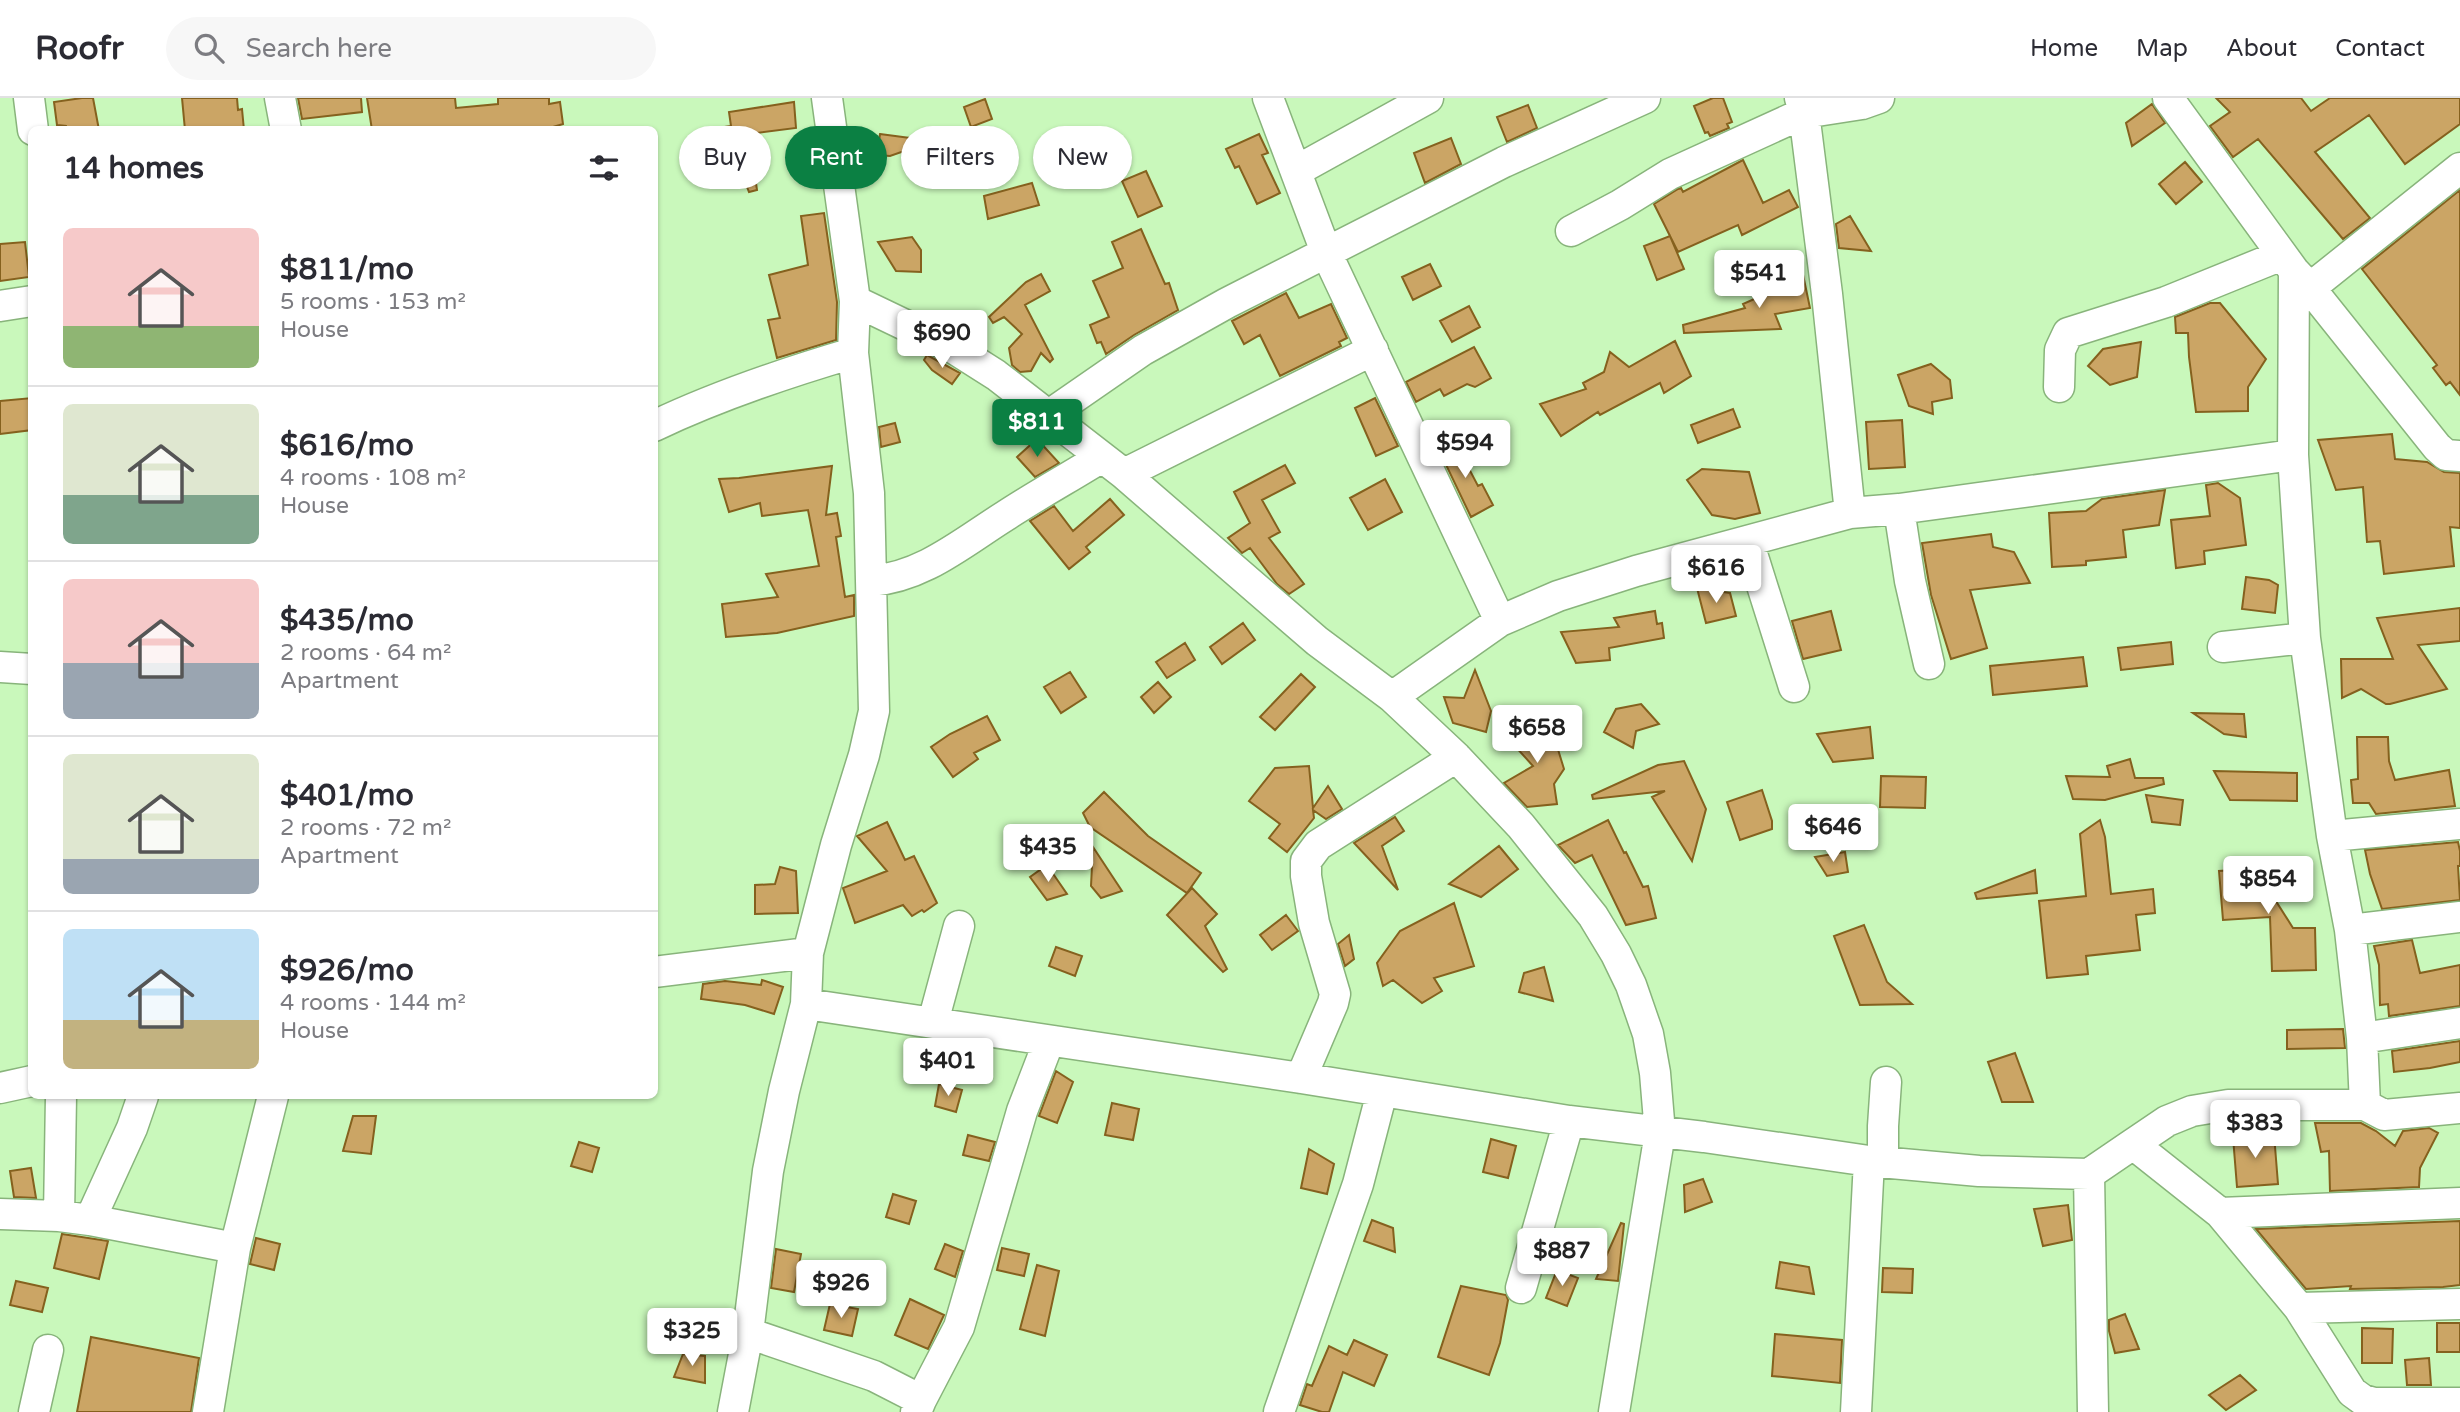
<!DOCTYPE html>
<meta charset="utf-8">
<style>
:root{--surface:#fff;--page:#f7f7f7;--text:#2b2b33;--muted:#7c7c81;--line:#e1e1e2;--accent:#0b8043}
body{margin:0;font-family:"Varela Round",sans-serif;background:var(--page);color:var(--text);height:100vh;display:flex;flex-direction:column;font-size:26px;white-space:nowrap}
*{box-sizing:border-box;margin:0}
p{font-size:23px;color:var(--muted)}
.icon{flex:none;width:38px;height:38px;fill:none;stroke:currentColor;stroke-width:2;stroke-linecap:round;stroke-linejoin:round}
.map{position:relative;flex:1;overflow:hidden}
.side{position:absolute;left:28px;top:28px;width:630px;height:973px;display:flex;flex-direction:column;background:var(--surface);border-radius:10px;box-shadow:0 2px 5px #0004}
.side>*{flex:none}
.guide{position:absolute;left:679px;top:28px;width:665px;height:63px;display:flex;gap:14px}
.price{position:absolute;translate:-50% -60px;padding:0 16px;border-radius:7px;background:#fff;color:#222;font-size:23px;line-height:46px;filter:drop-shadow(0 2px 4px #0008)}
.price::after{content:'';position:absolute;left:50%;top:42px;width:21px;height:16px;margin-left:-10px;background:inherit;clip-path:polygon(0 0,100% 0,50% 100%)}
.price.current{background:var(--accent);color:#fff}
ul{padding:0;list-style:none}
li{display:flex;align-items:center;gap:21px;height:175px;padding:0 35px}
li+li{border-top:2px solid var(--line)}
li span{display:grid;place-items:center;flex:none;width:196px;height:140px;border-radius:10px;color:#555}
li>.icon{margin-inline-start:auto}
span .icon{width:84px;height:84px;fill:#fffc;stroke-width:1}
li b{font-size:30px}
h2{display:flex;justify-content:space-between;align-items:center;height:84px;padding:0 35px;font-size:30px}
.pill{padding:0 24px;border-radius:32px;background:var(--surface);box-shadow:0 2px 5px #0004;font-size:24px;line-height:63px}
.pill.current{background:var(--accent);color:#fff}
header{display:flex;align-items:center;gap:42px;box-sizing:border-box;height:98px;padding:0 35px;background:var(--surface);border-bottom:2px solid var(--line)}
header strong{font-size:33px}
nav{display:flex;gap:38px;margin-inline-start:auto;font-size:24px}
.search{width:490px;height:63px;background:var(--page);display:flex;align-items:center;gap:18px;box-sizing:border-box;padding:0 24px;border-radius:38px;color:var(--muted);font-size:26px}
.map>svg:first-child{display:block}
.building{fill:#cba565;stroke:#85611e;stroke-width:2}
.lines{fill:none;stroke-linecap:round;stroke-linejoin:round}
.minor-casing{stroke:#88b47b;stroke-width:33}
.minor{stroke:#fff;stroke-width:30}
</style>
<header>
<strong>Roofr</strong>
<div class="search"><svg class="icon" aria-label="search" viewBox="0 0 24 24"><circle cx="10" cy="10" r="6"/><path d="M15 15l6 6"/></svg>Search here</div>
<nav><a>Home</a><a>Map</a><a>About</a><a>Contact</a></nav>
</header>
<div class="map">
<svg width="2460" height="1314" viewBox="0 0 2460 1314">
<rect width="100%" height="100%" fill="#c9f8bb"/>
<!-- building -->
<path class="building" d="M 82,0 L 93,0 L 99,32 L 67,32 L 66,28 L 57,27 L 54,4 Z
M 182,0 L 237,0 L 238,12 L 242,11 L 244,32 L 185,32 Z
M 298,0 L 361,0 L 362,14 L 302,21 Z
M 367,0 L 455,0 L 456,10 L 498,6 L 498,0 L 549,0 L 549,6 L 560,4 L 563,26 L 543,32 L 372,32 Z
M 1713,0 L 1723,0 L 1732,24 L 1727,26 L 1729,30 L 1710,38 L 1708,34 L 1705,35 L 1694,8 Z
M 2216,0 L 2301,0 L 2311,13 L 2330,0 L 2460,0 L 2460,26 L 2405,66 L 2369,17 L 2315,54 L 2370,120 L 2343,141 L 2258,41 L 2233,59 L 2210,28 L 2230,14 Z
M 985,1 L 992,21 L 971,29 L 964,9 Z
M 794,4 L 796,30 L 749,36 L 757,92 L 749,94 L 724,29 L 731,28 L 729,14 Z
M 2152,6 L 2165,25 L 2132,48 L 2126,25 Z
M 1528,7 L 1537,30 L 1507,44 L 1497,19 Z
M 880,36 L 933,43 L 890,58 L 877,57 Z
M 1259,36 L 1268,55 L 1262,57 L 1280,95 L 1257,106 L 1239,68 L 1235,70 L 1226,51 Z
M 1451,40 L 1461,66 L 1425,85 L 1414,55 Z
M 1743,62 L 1763,105 L 1789,92 L 1798,109 L 1742,137 L 1738,127 L 1678,154 L 1654,106 L 1678,91 L 1681,90 L 1683,94 Z
M 2185,64 L 2202,84 L 2176,106 L 2159,86 Z
M 1146,73 L 1162,108 L 1138,119 L 1122,83 Z
M 1032,85 L 1039,107 L 988,121 L 984,98 Z
M 2460,92 L 2460,297 L 2450,284 L 2446,287 L 2433,270 L 2437,267 L 2362,171 Z
M 824,115 L 837,204 L 836,242 L 777,260 L 768,222 L 780,220 L 769,177 L 808,167 L 801,118 Z
M 1850,118 L 1871,153 L 1839,150 L 1836,126 Z
M 1141,131 L 1165,186 L 1169,185 L 1178,212 L 1134,237 L 1106,256 L 1101,244 L 1097,245 L 1090,227 L 1109,219 L 1093,183 L 1123,170 L 1112,144 Z
M 1670,138 L 1684,171 L 1657,182 L 1644,148 Z
M 912,139 L 921,152 L 921,174 L 896,173 L 878,144 Z
M 25,144 L 29,179 L 0,183 L 0,146 Z
M 1430,166 L 1441,188 L 1413,202 L 1402,179 Z
M 1802,172 L 1810,210 L 1775,216 L 1781,231 L 1684,235 L 1683,227 L 1745,210 L 1743,206 L 1770,194 Z
M 1041,176 L 1050,193 L 1025,207 L 1053,261 L 1050,264 L 1041,255 L 1031,273 L 1020,274 L 1012,267 L 1009,250 L 1022,236 L 1004,219 L 993,225 L 989,219 L 1026,184 Z
M 1286,195 L 1299,220 L 1331,206 L 1347,240 L 1339,244 L 1341,248 L 1280,278 L 1260,237 L 1244,246 L 1232,223 Z
M 2210,205 L 2220,205 L 2266,261 L 2248,289 L 2248,313 L 2196,314 L 2189,259 L 2188,235 L 2176,235 L 2175,219 Z
M 1469,208 L 1480,229 L 1452,244 L 1440,223 Z
M 1675,243 L 1691,278 L 1664,295 L 1660,285 L 1600,317 L 1598,314 L 1561,338 L 1540,306 L 1586,291 L 1583,285 L 1604,274 L 1610,254 L 1629,269 Z
M 2141,244 L 2137,279 L 2110,287 L 2088,268 L 2103,251 Z
M 1474,249 L 1491,280 L 1475,289 L 1467,286 L 1444,298 L 1440,291 L 1416,304 L 1406,284 Z
M 927,257 L 960,275 L 952,286 L 932,272 L 924,262 Z
M 1931,266 L 1950,282 L 1952,300 L 1932,304 L 1933,316 L 1909,308 L 1898,277 Z
M 32,300 L 32,332 L 0,336 L 0,303 Z
M 1375,300 L 1398,348 L 1376,358 L 1355,310 Z
M 1733,311 L 1740,329 L 1698,345 L 1691,327 Z
M 1902,322 L 1905,369 L 1869,371 L 1866,324 Z
M 895,325 L 900,344 L 881,349 L 879,329 Z
M 2392,336 L 2395,361 L 2427,364 L 2444,374 L 2460,375 L 2460,430 L 2450,429 L 2454,468 L 2384,476 L 2380,443 L 2367,444 L 2363,389 L 2336,392 L 2318,342 Z
M 1037,341 L 1059,365 L 1035,379 L 1017,359 Z
M 1454,342 L 1478,388 L 1482,386 L 1493,407 L 1471,419 L 1438,350 Z
M 1285,367 L 1295,385 L 1262,402 L 1280,434 L 1269,440 L 1304,486 L 1289,496 L 1277,486 L 1250,450 L 1242,455 L 1228,440 L 1250,425 L 1234,394 Z
M 832,368 L 826,417 L 837,415 L 841,438 L 836,439 L 845,499 L 854,497 L 854,518 L 777,535 L 726,539 L 722,506 L 778,499 L 766,476 L 819,468 L 808,412 L 762,418 L 760,405 L 729,414 L 719,381 L 739,380 Z
M 1702,371 L 1749,374 L 1760,415 L 1735,421 L 1712,417 L 1687,382 Z
M 1385,381 L 1402,414 L 1368,432 L 1350,400 Z
M 2218,385 L 2240,400 L 2246,447 L 2204,453 L 2205,466 L 2176,470 L 2171,422 L 2210,418 L 2206,387 Z
M 2165,392 L 2159,427 L 2123,432 L 2126,459 L 2086,463 L 2086,467 L 2052,469 L 2049,415 L 2086,413 L 2102,401 Z
M 1110,401 L 1124,417 L 1086,449 L 1090,454 L 1069,471 L 1030,423 L 1054,408 L 1073,433 Z
M 1991,436 L 1993,449 L 2014,454 L 2030,485 L 1970,492 L 1987,550 L 1951,561 L 1931,497 L 1922,445 Z
M 2246,479 L 2269,482 L 2278,487 L 2275,515 L 2242,511 Z
M 1697,490 L 1730,495 L 1736,518 L 1706,525 Z
M 2460,510 L 2460,543 L 2418,547 L 2447,591 L 2390,606 L 2386,606 L 2361,591 L 2342,600 L 2341,561 L 2393,561 L 2377,520 Z
M 1655,513 L 1657,526 L 1662,525 L 1664,540 L 1609,550 L 1610,562 L 1576,565 L 1561,534 L 1619,529 L 1614,520 Z
M 1831,513 L 1841,552 L 1803,561 L 1792,523 Z
M 1243,525 L 1255,542 L 1222,566 L 1210,549 Z
M 2171,544 L 2173,566 L 2121,572 L 2118,550 Z
M 1185,545 L 1195,562 L 1167,580 L 1156,564 Z
M 2083,559 L 2087,588 L 1993,597 L 1990,568 Z
M 1475,572 L 1491,613 L 1486,634 L 1453,625 L 1444,599 L 1464,600 Z
M 1070,574 L 1086,599 L 1061,615 L 1044,589 Z
M 1301,576 L 1315,589 L 1275,632 L 1260,619 Z
M 1158,584 L 1171,599 L 1154,615 L 1141,599 Z
M 1641,606 L 1659,626 L 1636,633 L 1633,650 L 1604,634 L 1616,611 Z
M 2193,615 L 2244,616 L 2246,639 L 2224,636 Z
M 987,618 L 1000,642 L 974,655 L 978,661 L 953,679 L 931,649 L 950,636 Z
M 1549,622 L 1564,671 L 1554,686 L 1557,706 L 1527,709 L 1504,685 L 1533,668 L 1504,636 Z
M 1870,629 L 1873,660 L 1833,664 L 1817,636 Z
M 2357,639 L 2388,639 L 2389,663 L 2395,682 L 2449,672 L 2455,708 L 2376,716 L 2369,705 L 2353,705 L 2351,682 L 2358,681 Z
M 2130,661 L 2135,680 L 2163,680 L 2164,686 L 2105,702 L 2073,701 L 2066,678 L 2110,679 L 2107,668 Z
M 1684,663 L 1706,711 L 1692,763 L 1652,699 L 1665,693 L 1593,701 L 1592,697 L 1658,667 Z
M 1309,668 L 1313,710 L 1328,688 L 1342,711 L 1326,721 L 1313,712 L 1314,720 L 1287,754 L 1269,740 L 1280,726 L 1249,703 L 1275,670 Z
M 2214,673 L 2297,675 L 2297,703 L 2230,702 Z
M 1881,678 L 1926,679 L 1925,710 L 1880,709 Z
M 1762,692 L 1772,723 L 1772,731 L 1740,742 L 1727,704 Z
M 1104,694 L 1148,738 L 1201,775 L 1187,795 L 1090,729 L 1083,715 Z
M 2146,697 L 2183,702 L 2180,727 L 2152,724 Z
M 1395,719 L 1404,733 L 1382,748 L 1398,792 L 1354,745 Z
M 1608,722 L 1624,755 L 1626,754 L 1643,789 L 1648,788 L 1656,820 L 1626,827 L 1592,757 L 1575,765 L 1558,747 Z
M 2100,722 L 2105,739 L 2111,796 L 2153,791 L 2155,815 L 2136,817 L 2140,852 L 2086,858 L 2088,876 L 2047,880 L 2039,803 L 2086,798 L 2080,736 Z
M 887,724 L 905,762 L 914,758 L 937,805 L 924,814 L 922,812 L 912,818 L 903,807 L 855,825 L 843,790 L 887,773 L 857,738 Z
M 2458,744 L 2460,753 L 2460,768 L 2458,768 L 2460,802 L 2382,811 L 2370,776 L 2365,752 Z
M 1499,748 L 1518,771 L 1481,799 L 1449,786 Z
M 1093,749 L 1122,793 L 1101,800 L 1091,788 Z
M 1845,754 L 1848,774 L 1827,778 L 1815,759 Z
M 1047,767 L 1067,796 L 1047,802 L 1030,779 Z
M 780,769 L 796,773 L 798,815 L 755,816 L 755,787 L 775,786 Z
M 2282,769 L 2274,800 L 2293,830 L 2315,830 L 2316,872 L 2272,873 L 2270,819 L 2223,822 L 2219,773 Z
M 2035,772 L 2037,795 L 1977,801 L 1975,795 Z
M 1192,790 L 1217,816 L 1205,828 L 1227,871 L 1223,874 L 1167,817 Z
M 1454,805 L 1474,868 L 1434,880 L 1442,893 L 1422,905 L 1393,882 L 1383,888 L 1377,865 L 1400,833 Z
M 1286,817 L 1298,833 L 1272,852 L 1260,837 Z
M 1864,827 L 1887,884 L 1912,906 L 1860,907 L 1834,838 Z
M 1349,837 L 1354,861 L 1345,868 L 1338,846 Z
M 2412,842 L 2420,875 L 2460,867 L 2460,908 L 2389,918 L 2388,906 L 2380,907 L 2379,867 L 2374,848 Z
M 1056,849 L 1082,858 L 1075,878 L 1049,868 Z
M 1544,869 L 1553,903 L 1519,894 L 1524,875 Z
M 762,882 L 783,889 L 774,916 L 745,907 L 701,901 L 703,886 L 725,883 L 761,887 Z
M 2343,931 L 2345,950 L 2287,951 L 2287,932 Z
M 2460,943 L 2460,964 L 2430,970 L 2394,974 L 2392,953 Z
M 2015,955 L 2033,1004 L 2002,1004 L 1988,964 Z
M 1056,973 L 1073,984 L 1057,1025 L 1039,1018 Z
M 939,986 L 962,992 L 956,1014 L 935,1008 Z
M 1112,1005 L 1139,1011 L 1133,1042 L 1105,1037 Z
M 353,1018 L 376,1018 L 371,1056 L 343,1053 Z
M 2315,1025 L 2361,1025 L 2376,1033 L 2395,1048 L 2403,1033 L 2429,1030 L 2438,1035 L 2420,1070 L 2419,1089 L 2330,1093 L 2329,1053 L 2321,1054 Z
M 2274,1036 L 2278,1086 L 2237,1089 L 2233,1039 Z
M 968,1037 L 995,1044 L 989,1063 L 963,1057 Z
M 1491,1041 L 1516,1048 L 1508,1080 L 1483,1074 Z
M 579,1044 L 599,1050 L 592,1074 L 571,1068 Z
M 1309,1051 L 1334,1066 L 1327,1096 L 1301,1090 Z
M 31,1070 L 36,1100 L 14,1099 L 10,1073 Z
M 1703,1081 L 1712,1104 L 1685,1114 L 1684,1087 Z
M 893,1096 L 916,1103 L 909,1126 L 886,1119 Z
M 2068,1107 L 2072,1142 L 2043,1148 L 2034,1111 Z
M 1372,1122 L 1393,1130 L 1395,1154 L 1364,1143 Z
M 2460,1123 L 2460,1187 L 2443,1189 L 2350,1191 L 2351,1188 L 2306,1191 L 2256,1131 Z
M 1621,1125 L 1624,1126 L 1618,1183 L 1596,1181 Z
M 62,1136 L 108,1143 L 99,1181 L 54,1170 Z
M 256,1140 L 280,1146 L 274,1172 L 250,1166 Z
M 945,1146 L 963,1153 L 955,1179 L 935,1171 Z
M 1002,1150 L 1029,1156 L 1024,1178 L 997,1172 Z
M 776,1151 L 801,1156 L 794,1194 L 771,1190 Z
M 1780,1164 L 1809,1169 L 1814,1196 L 1776,1190 Z
M 1037,1167 L 1059,1173 L 1045,1238 L 1020,1231 Z
M 1883,1170 L 1913,1171 L 1912,1195 L 1882,1194 Z
M 1557,1172 L 1578,1180 L 1567,1208 L 1546,1200 Z
M 16,1183 L 48,1190 L 42,1214 L 10,1207 Z
M 1461,1188 L 1506,1197 L 1508,1202 L 1500,1245 L 1489,1277 L 1438,1259 Z
M 910,1201 L 944,1217 L 928,1251 L 895,1237 Z
M 830,1206 L 858,1211 L 852,1238 L 824,1232 Z
M 2125,1216 L 2139,1251 L 2115,1255 L 2109,1233 L 2109,1222 Z
M 2437,1225 L 2460,1225 L 2460,1254 L 2437,1254 Z
M 2362,1230 L 2393,1231 L 2392,1265 L 2362,1265 Z
M 1775,1236 L 1842,1242 L 1840,1285 L 1772,1278 Z
M 91,1239 L 199,1260 L 191,1314 L 77,1314 Z
M 1354,1242 L 1387,1257 L 1374,1288 L 1343,1274 L 1329,1314 L 1322,1314 L 1300,1307 L 1307,1286 L 1312,1288 L 1329,1248 L 1347,1257 Z
M 683,1256 L 705,1258 L 705,1285 L 674,1279 Z
M 2429,1260 L 2431,1287 L 2407,1287 L 2405,1262 Z
M 2240,1277 L 2256,1292 L 2226,1312 L 2209,1297 Z"/>
<g class="lines">
<!-- minor casing -->
<g class="minor-casing">
<path id="minor" d="M 29,0 L 33,32
M 280,0 L 286,32
M 1268,0 L 1326,154 L 1500,523
M 1800,0 L 1804,15 L 1862,6 L 1879,0
M 2168,0 L 2294,173 L 2293,357 L 2305,540 L 2332,738 L 2350,832 L 2362,940 L 2365,1007 L 2228,1007 L 2192,1013 L 2167,1023 L 2133,1046 L 2220,1115 L 2299,1210 L 2352,1294 L 2363,1302 L 2374,1305 L 2460,1305
M 1296,73 L 1428,0
M 1571,133 L 1620,107 L 1670,76 L 1804,15 L 1827,196 L 1850,415
M 2294,173 L 2310,190 L 2437,349 L 2446,357 L 2460,358
M 2310,190 L 2460,70
M 855,203 L 955,251 L 996,277 L 1124,376 L 1317,543 L 1392,599 L 1456,659 L 1521,728 L 1593,818 L 1616,856 L 1631,887 L 1648,936 L 1655,975 L 1660,1035 L 1614,1314
M 0,208 L 32,203
M 2059,289 L 2060,252 L 2068,235 L 2166,204 L 2282,157
M 1049,317 L 1143,252 L 1227,205 L 1504,64 L 1645,0
M 654,328 C 719,297 785,275 853,255
M 1124,376 L 1373,252
M 1899,411 L 1910,483 L 1929,566
M 1748,443 L 1794,589
M 871,483 C 923,479 962,445 1005,418 C 1037,397 1070,379 1102,359
M 2223,549 L 2305,540
M 0,569 L 32,571
M 1392,599 L 1500,523 L 1558,498 L 1636,473 L 1850,415 L 1899,411 L 2293,357
M 2332,738 L 2460,726
M 2350,832 L 2460,819
M 654,874 L 808,855 L 836,747 L 864,657 L 874,613 L 869,395 L 853,255 L 855,203 L 827,0
M 806,906 L 1301,980 L 1569,1023 L 1704,1039 L 1869,1063 L 1979,1073 L 2089,1076 L 2133,1046
M 933,924 L 959,828
M 2362,940 L 2460,925
M 1301,980 L 1333,905 L 1335,896 L 1314,825 L 1306,778 L 1306,763 L 1318,747 L 1456,659
M 0,990 L 32,983
M 2365,1007 L 2384,1017 L 2460,1010
M 1883,1063 L 1883,1028 L 1886,984
M 2089,1076 L 2093,1314
M 2220,1115 L 2460,1105
M 0,1116 L 59,1118 L 90,1122 L 132,1030 L 143,998
M 59,1118 L 61,998
M 90,1122 L 235,1150
M 1521,1190 L 1569,1023
M 2299,1210 L 2460,1206
M 748,1235 L 874,1278 L 921,1302 L 916,1314
M 921,1302 L 959,1229 L 1022,1013 L 1049,943
M 34,1314 L 48,1252
M 208,1314 L 235,1150 L 273,998
M 733,1314 L 748,1235 L 768,1073 L 784,993 L 806,906 L 808,855
M 1279,1314 L 1358,1086 L 1382,994
M 1856,1314 L 1869,1063"/>
</g>
<!-- minor -->
<use href="#minor" class="minor"/>
</g>
</svg>
<b class="price" style="left:1759px;top:212px">$541</b>
<b class="price" style="left:942px;top:272px">$690</b>
<b class="price current" style="left:1037px;top:361px">$811</b>
<b class="price" style="left:1465px;top:382px">$594</b>
<b class="price" style="left:1716px;top:507px">$616</b>
<b class="price" style="left:1537px;top:667px">$658</b>
<b class="price" style="left:1833px;top:766px">$646</b>
<b class="price" style="left:1048px;top:786px">$435</b>
<b class="price" style="left:2268px;top:818px">$854</b>
<b class="price" style="left:948px;top:1000px">$401</b>
<b class="price" style="left:2255px;top:1062px">$383</b>
<b class="price" style="left:1562px;top:1190px">$887</b>
<b class="price" style="left:841px;top:1222px">$926</b>
<b class="price" style="left:692px;top:1270px">$325</b>
<div class="guide">
<a class="pill">Buy</a>
<a class="pill current">Rent</a>
<a class="pill">Filters</a>
<a class="pill">New</a>
</div>
<section class="side">
<h2>14 homes<svg class="icon" aria-label="filters" viewBox="0 0 24 24"><path d="M4 7h16M4 17h16"/><circle cx="9" cy="7" r="2"/><circle cx="15" cy="17" r="2"/></svg></h2>
<ul>
<li><span style="background:linear-gradient(#f6c9c9 70%,#8fb573 0)"><svg class="icon" aria-label="home" viewBox="0 0 24 24"><path d="M3 11l9-7 9 7M6 9v11h12V9"/></svg></span><div><b>$811/mo</b><p>5 rooms · 153 m²</p><p>House</p></div></li>
<li><span style="background:linear-gradient(#dfe7d0 65%,#7fa58c 0)"><svg class="icon" aria-label="home" viewBox="0 0 24 24"><path d="M3 11l9-7 9 7M6 9v11h12V9"/></svg></span><div><b>$616/mo</b><p>4 rooms · 108 m²</p><p>House</p></div></li>
<li><span style="background:linear-gradient(#f6c9c9 60%,#9aa5b1 0)"><svg class="icon" aria-label="home" viewBox="0 0 24 24"><path d="M3 11l9-7 9 7M6 9v11h12V9"/></svg></span><div><b>$435/mo</b><p>2 rooms · 64 m²</p><p>Apartment</p></div></li>
<li><span style="background:linear-gradient(#dfe7d0 75%,#9aa5b1 0)"><svg class="icon" aria-label="home" viewBox="0 0 24 24"><path d="M3 11l9-7 9 7M6 9v11h12V9"/></svg></span><div><b>$401/mo</b><p>2 rooms · 72 m²</p><p>Apartment</p></div></li>
<li><span style="background:linear-gradient(#bfe0f5 65%,#c2b280 0)"><svg class="icon" aria-label="home" viewBox="0 0 24 24"><path d="M3 11l9-7 9 7M6 9v11h12V9"/></svg></span><div><b>$926/mo</b><p>4 rooms · 144 m²</p><p>House</p></div></li>
</ul>
</section>
</div>
